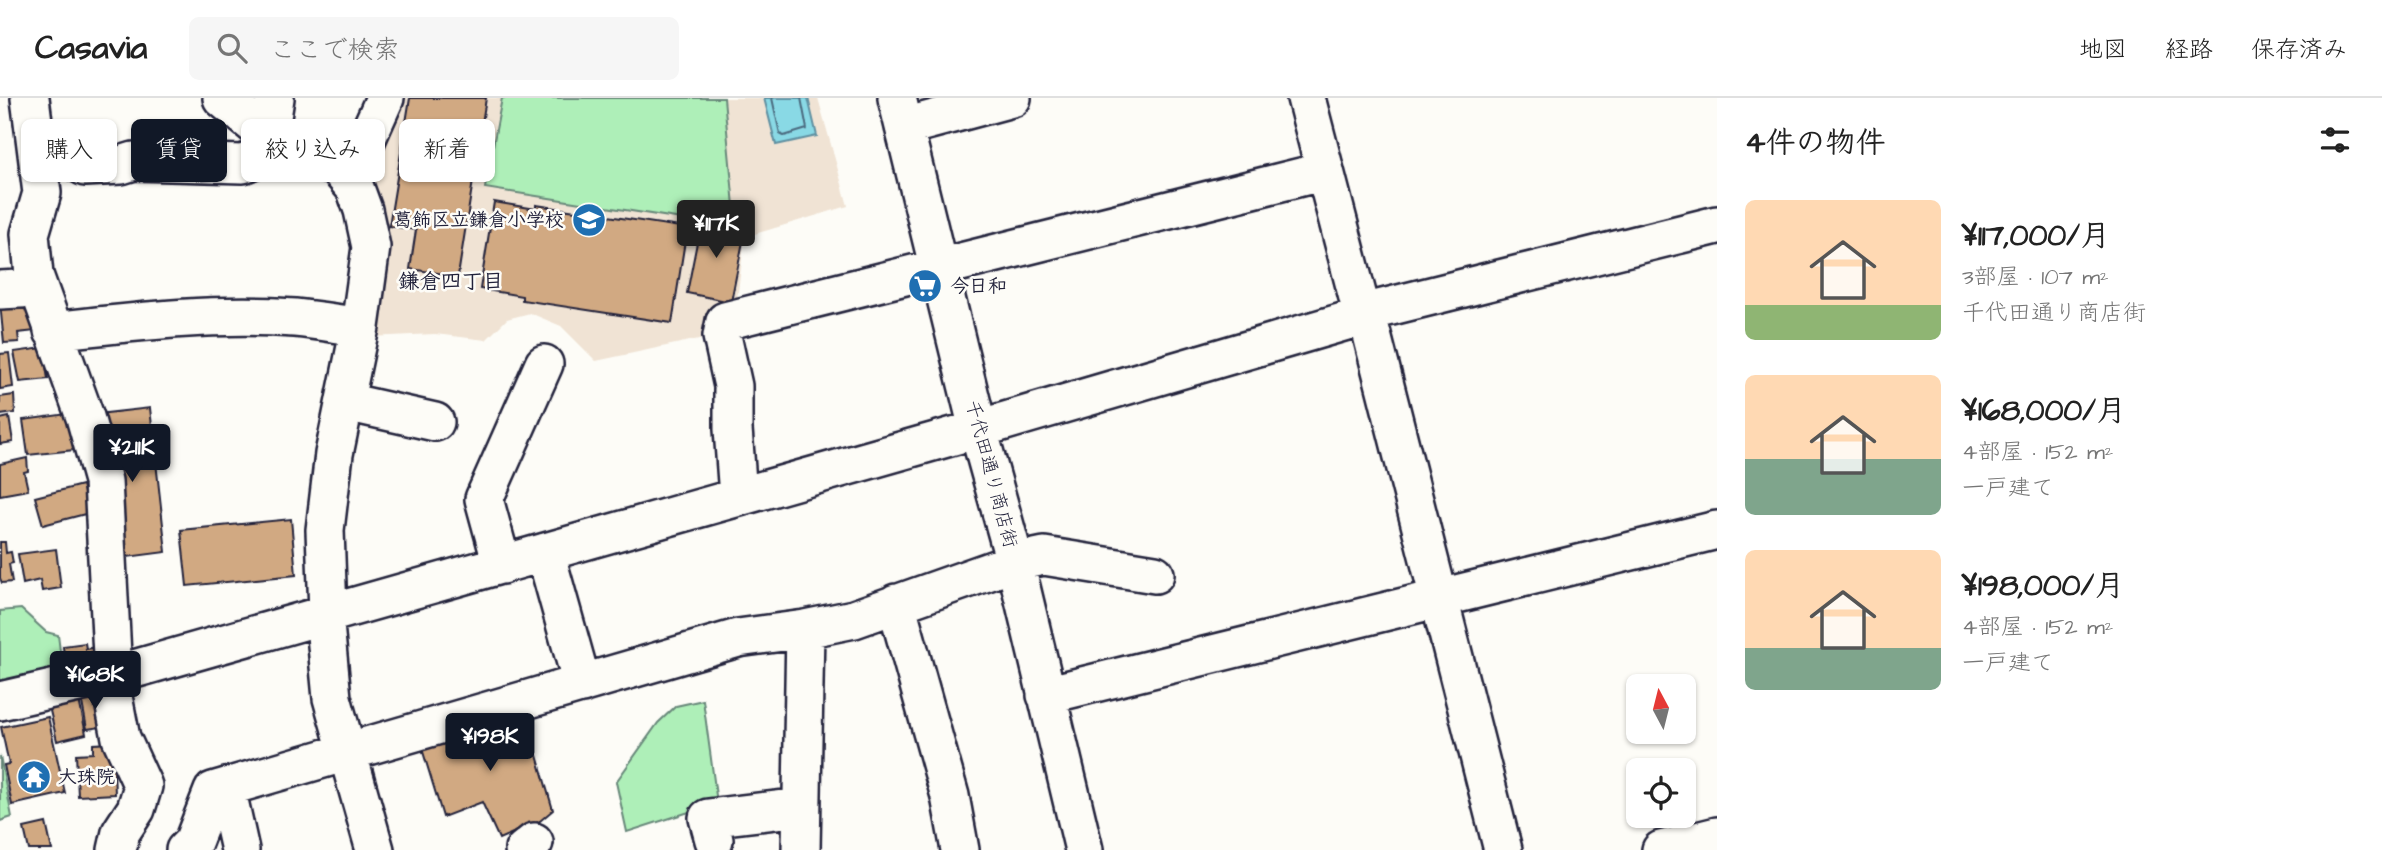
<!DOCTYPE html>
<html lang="ja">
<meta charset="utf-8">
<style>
:root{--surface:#fff;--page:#f6f6f6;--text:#222;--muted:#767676;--line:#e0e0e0;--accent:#111827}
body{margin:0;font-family:"Architects Daughter","Klee One",sans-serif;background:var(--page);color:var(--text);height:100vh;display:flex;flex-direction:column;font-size:26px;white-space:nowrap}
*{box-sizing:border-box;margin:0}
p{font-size:23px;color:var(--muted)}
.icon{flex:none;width:38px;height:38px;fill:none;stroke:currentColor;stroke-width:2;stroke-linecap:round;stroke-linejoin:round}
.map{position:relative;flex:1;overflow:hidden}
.drawer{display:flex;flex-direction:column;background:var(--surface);width:665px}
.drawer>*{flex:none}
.hud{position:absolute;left:21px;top:21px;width:665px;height:63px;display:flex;gap:14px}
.needle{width:46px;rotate:353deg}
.fabs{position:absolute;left:1626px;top:576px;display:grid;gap:14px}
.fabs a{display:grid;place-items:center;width:70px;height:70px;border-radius:10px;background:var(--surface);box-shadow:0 2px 5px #0004;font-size:35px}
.price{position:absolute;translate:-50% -60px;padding:0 16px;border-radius:7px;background:var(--accent);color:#fff;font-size:23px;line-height:46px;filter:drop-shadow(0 2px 4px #0008)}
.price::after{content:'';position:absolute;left:50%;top:42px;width:21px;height:16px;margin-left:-10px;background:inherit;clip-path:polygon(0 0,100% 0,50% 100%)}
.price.on{background:#222;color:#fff}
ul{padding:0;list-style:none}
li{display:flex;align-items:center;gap:21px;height:175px;padding:0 28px}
li span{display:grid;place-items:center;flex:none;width:196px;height:140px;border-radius:10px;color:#555}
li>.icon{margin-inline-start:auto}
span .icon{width:84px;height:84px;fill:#fffc;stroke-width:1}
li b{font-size:30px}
h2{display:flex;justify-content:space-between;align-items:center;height:84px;padding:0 28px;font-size:30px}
.tag{padding:0 24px;border-radius:10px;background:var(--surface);box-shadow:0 2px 5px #0004;font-size:24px;line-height:63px}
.tag.on{background:var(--accent);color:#fff}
header{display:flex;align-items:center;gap:42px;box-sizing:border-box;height:98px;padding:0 35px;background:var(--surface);border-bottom:2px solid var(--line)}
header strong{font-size:33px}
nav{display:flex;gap:38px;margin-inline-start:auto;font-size:24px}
.search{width:490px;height:63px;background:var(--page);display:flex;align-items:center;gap:18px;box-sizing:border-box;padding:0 24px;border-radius:10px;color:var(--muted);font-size:26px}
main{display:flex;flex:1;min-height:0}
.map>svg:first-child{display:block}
.built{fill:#f0e3d4}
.green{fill:#aeefb8;stroke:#68887a;stroke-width:2}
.water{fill:#89d9e5;stroke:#6090a1;stroke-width:2}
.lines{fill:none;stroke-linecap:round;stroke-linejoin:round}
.shore{stroke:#4b6b7f;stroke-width:2}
.building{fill:#d1a982;stroke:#22223b;stroke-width:2}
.minor-casing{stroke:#22223b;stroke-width:42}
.minor{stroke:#fdfcf7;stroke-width:37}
.labels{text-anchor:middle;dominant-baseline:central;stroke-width:5;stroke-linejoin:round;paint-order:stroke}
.poi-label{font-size:19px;font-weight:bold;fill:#22223b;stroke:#fdfcf7;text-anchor:start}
.street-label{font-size:19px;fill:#22223b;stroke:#fdfcf7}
.neighbourhood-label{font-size:21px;font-weight:bold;fill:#22223b;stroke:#fdfcf7}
</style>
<header>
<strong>Casavia</strong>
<div class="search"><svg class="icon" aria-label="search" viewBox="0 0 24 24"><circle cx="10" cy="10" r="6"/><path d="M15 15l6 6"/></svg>ここで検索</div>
<nav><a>地図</a><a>経路</a><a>保存済み</a></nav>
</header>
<main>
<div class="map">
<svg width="1717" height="752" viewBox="0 0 1717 752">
<rect width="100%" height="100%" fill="#fdfcf7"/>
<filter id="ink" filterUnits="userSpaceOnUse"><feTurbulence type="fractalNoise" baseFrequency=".0143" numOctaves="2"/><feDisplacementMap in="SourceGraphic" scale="14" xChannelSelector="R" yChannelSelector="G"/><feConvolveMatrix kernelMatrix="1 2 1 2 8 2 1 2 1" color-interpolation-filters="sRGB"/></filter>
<g filter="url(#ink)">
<!-- built -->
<path class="built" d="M 397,0 L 818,0 L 848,108 L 745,139 L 736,209 L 710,214 L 713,238 L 596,263 L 561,228 L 530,215 L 507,221 L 486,242 L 435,236 L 368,239 L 361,76 Z"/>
<!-- green -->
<path class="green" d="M 502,0 L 724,0 L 735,119 L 697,113 L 695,123 L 485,90 Z
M 21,511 L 46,534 L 58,537 L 63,577 L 0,590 L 0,513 Z
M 703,602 L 717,705 L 627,734 L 616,684 L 658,625 L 676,608 Z
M 0,658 L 12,719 L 0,723 Z"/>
<!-- water -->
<path class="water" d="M 764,0 L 808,0 L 817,38 L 776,47 Z"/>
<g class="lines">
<!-- shore -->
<path class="shore" d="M 772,0 L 780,36 L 784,38 L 807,31 L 801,0"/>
</g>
<!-- building -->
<path class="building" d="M 410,0 L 486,0 L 458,178 L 410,171 L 416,132 L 389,128 Z
M 494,104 L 536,111 L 536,107 L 687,130 L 672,225 L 522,202 L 522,198 L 480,191 Z
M 702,119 L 746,128 L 731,204 L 687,195 Z
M 23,201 L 36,233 L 18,235 L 19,244 L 4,245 L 0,205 Z
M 43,250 L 48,281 L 20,284 L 14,254 Z
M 9,255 L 13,289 L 0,291 L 0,256 Z
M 14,297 L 15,315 L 0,317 L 0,299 Z
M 150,310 L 166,454 L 112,461 L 98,316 Z
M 67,316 L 74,352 L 28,357 L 23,322 Z
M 9,319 L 13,344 L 0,346 L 0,321 Z
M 27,360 L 28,373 L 24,374 L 28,392 L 0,397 L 0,366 Z
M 82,387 L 89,415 L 43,427 L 35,399 Z
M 291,421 L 296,477 L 187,488 L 181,432 Z
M 0,444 L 5,444 L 6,455 L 11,454 L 13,465 L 9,466 L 12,484 L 2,485 L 0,480 Z
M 56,451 L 61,490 L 42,493 L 40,482 L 23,486 L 18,456 Z
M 85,545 L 86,551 L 99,548 L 103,564 L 65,568 L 63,548 Z
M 102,595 L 108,628 L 87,631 L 81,599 Z
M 78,597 L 86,636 L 57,643 L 48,604 Z
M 524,613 L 553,712 L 540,723 L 499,741 L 482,704 L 443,719 L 420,644 Z
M 48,619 L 65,695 L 12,707 L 4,667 L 9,666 L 1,629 Z
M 113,645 L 115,696 L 78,698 L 76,656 L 93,655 L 93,646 Z
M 46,725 L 52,752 L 29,752 L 24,730 Z"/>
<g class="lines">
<!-- minor casing -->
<g class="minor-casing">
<path id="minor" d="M 30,0 L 42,95 L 30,136 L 34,177 L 85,319 L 103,383 L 113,577
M 222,0 L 287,54 L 337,69 L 355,90 L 363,112 L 371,149 L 360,229 L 334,356 L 325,432 L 328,515
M 897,0 L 978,331 L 1015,464 L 1084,752
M 1306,0 L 1362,215 L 1367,214 L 1367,217 L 1503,752
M 904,29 L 1012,0
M 269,39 L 275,0
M 39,59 L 67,59 L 85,69 L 121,67 L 134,63 L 243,66 L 281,50
M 344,74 L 359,58 L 385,0
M 0,192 L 38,190
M 1367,214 L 1717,127
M 53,233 C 133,224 215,214 295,220 C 317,222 338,226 360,229
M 346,304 L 435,324
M 738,398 L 733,331 L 733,288 L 722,238 L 725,223 L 1325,73
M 545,454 L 582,586
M 502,467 L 484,401 L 544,266
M 896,505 L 950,698 L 960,752
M 324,516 L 332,600 L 375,752
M 109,578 L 121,640 L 143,688 L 136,711 L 121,734 L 117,752
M 1046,597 L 1717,432
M 0,603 L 113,577 L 978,331 L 1367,217
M 226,689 L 240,752
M 714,742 L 708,720 L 801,709
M 185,752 L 193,744 L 213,693 L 738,540 L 805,531 L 854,521 L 1015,464 L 1044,458 L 1155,476
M 524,752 L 534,744
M 801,752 L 805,531
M 1661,752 L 1717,738"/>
</g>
<!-- minor -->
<use href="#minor" class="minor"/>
</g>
</g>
<!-- icons -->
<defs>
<g id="school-disc" transform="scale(1.75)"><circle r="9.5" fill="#1f6fb2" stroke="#fdfcf7"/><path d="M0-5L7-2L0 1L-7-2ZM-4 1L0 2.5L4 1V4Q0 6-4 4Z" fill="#fff"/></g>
<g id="supermarket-disc" transform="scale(1.75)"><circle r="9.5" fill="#1f6fb2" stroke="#fdfcf7"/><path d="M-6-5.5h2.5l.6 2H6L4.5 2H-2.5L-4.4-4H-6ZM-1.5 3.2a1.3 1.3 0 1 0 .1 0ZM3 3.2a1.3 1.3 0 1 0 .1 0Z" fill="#fff"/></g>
<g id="temple-disc" transform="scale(1.75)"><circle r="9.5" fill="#1f6fb2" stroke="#fdfcf7"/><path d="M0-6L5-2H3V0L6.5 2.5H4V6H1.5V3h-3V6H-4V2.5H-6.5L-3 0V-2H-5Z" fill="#fff"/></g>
</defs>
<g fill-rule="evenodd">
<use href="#school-disc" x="589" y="122"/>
<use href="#supermarket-disc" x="925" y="188"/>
<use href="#temple-disc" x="34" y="679"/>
</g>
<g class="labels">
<!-- poi labels -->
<g class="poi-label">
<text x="564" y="122" text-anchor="end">葛飾区立鎌倉小学校</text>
<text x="950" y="188">今日和</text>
<text x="58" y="679">大珠院</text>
</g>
<!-- street labels -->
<g class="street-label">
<text transform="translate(991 376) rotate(75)">千代田通り商店街</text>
</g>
<!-- neighbourhood labels -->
<g class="neighbourhood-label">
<text x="451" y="183">鎌倉四丁目</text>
</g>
</g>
</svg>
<div class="fabs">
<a><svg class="needle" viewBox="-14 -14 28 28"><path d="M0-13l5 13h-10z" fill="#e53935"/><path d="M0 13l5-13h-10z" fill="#767676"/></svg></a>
<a><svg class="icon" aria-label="locate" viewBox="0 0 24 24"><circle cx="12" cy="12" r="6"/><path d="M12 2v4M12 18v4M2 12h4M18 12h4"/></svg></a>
</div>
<b class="price on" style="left:716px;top:162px">¥117K</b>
<b class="price" style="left:132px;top:386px">¥211K</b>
<b class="price" style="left:95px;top:613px">¥168K</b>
<b class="price" style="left:490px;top:675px">¥198K</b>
<div class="hud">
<a class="tag">購入</a>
<a class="tag on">賃貸</a>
<a class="tag">絞り込み</a>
<a class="tag">新着</a>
</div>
</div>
<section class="drawer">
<h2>4件の物件<svg class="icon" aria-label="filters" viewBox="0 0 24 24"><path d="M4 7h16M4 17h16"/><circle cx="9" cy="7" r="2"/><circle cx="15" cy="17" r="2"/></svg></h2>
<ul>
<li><span style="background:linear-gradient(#ffd9b3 75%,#8fb573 0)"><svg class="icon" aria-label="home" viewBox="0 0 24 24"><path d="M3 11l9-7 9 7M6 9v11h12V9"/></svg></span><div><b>¥117,000/月</b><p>3部屋 · 107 m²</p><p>千代田通り商店街</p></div></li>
<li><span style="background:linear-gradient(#ffd9b3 60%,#7fa58c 0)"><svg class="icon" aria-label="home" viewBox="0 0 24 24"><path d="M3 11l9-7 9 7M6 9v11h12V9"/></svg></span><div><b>¥168,000/月</b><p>4部屋 · 152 m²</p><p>一戸建て</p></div></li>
<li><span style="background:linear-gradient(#ffd9b3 70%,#7fa58c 0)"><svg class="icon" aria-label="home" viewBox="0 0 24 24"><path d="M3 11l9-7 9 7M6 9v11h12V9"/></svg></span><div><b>¥198,000/月</b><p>4部屋 · 152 m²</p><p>一戸建て</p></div></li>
</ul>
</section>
</main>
